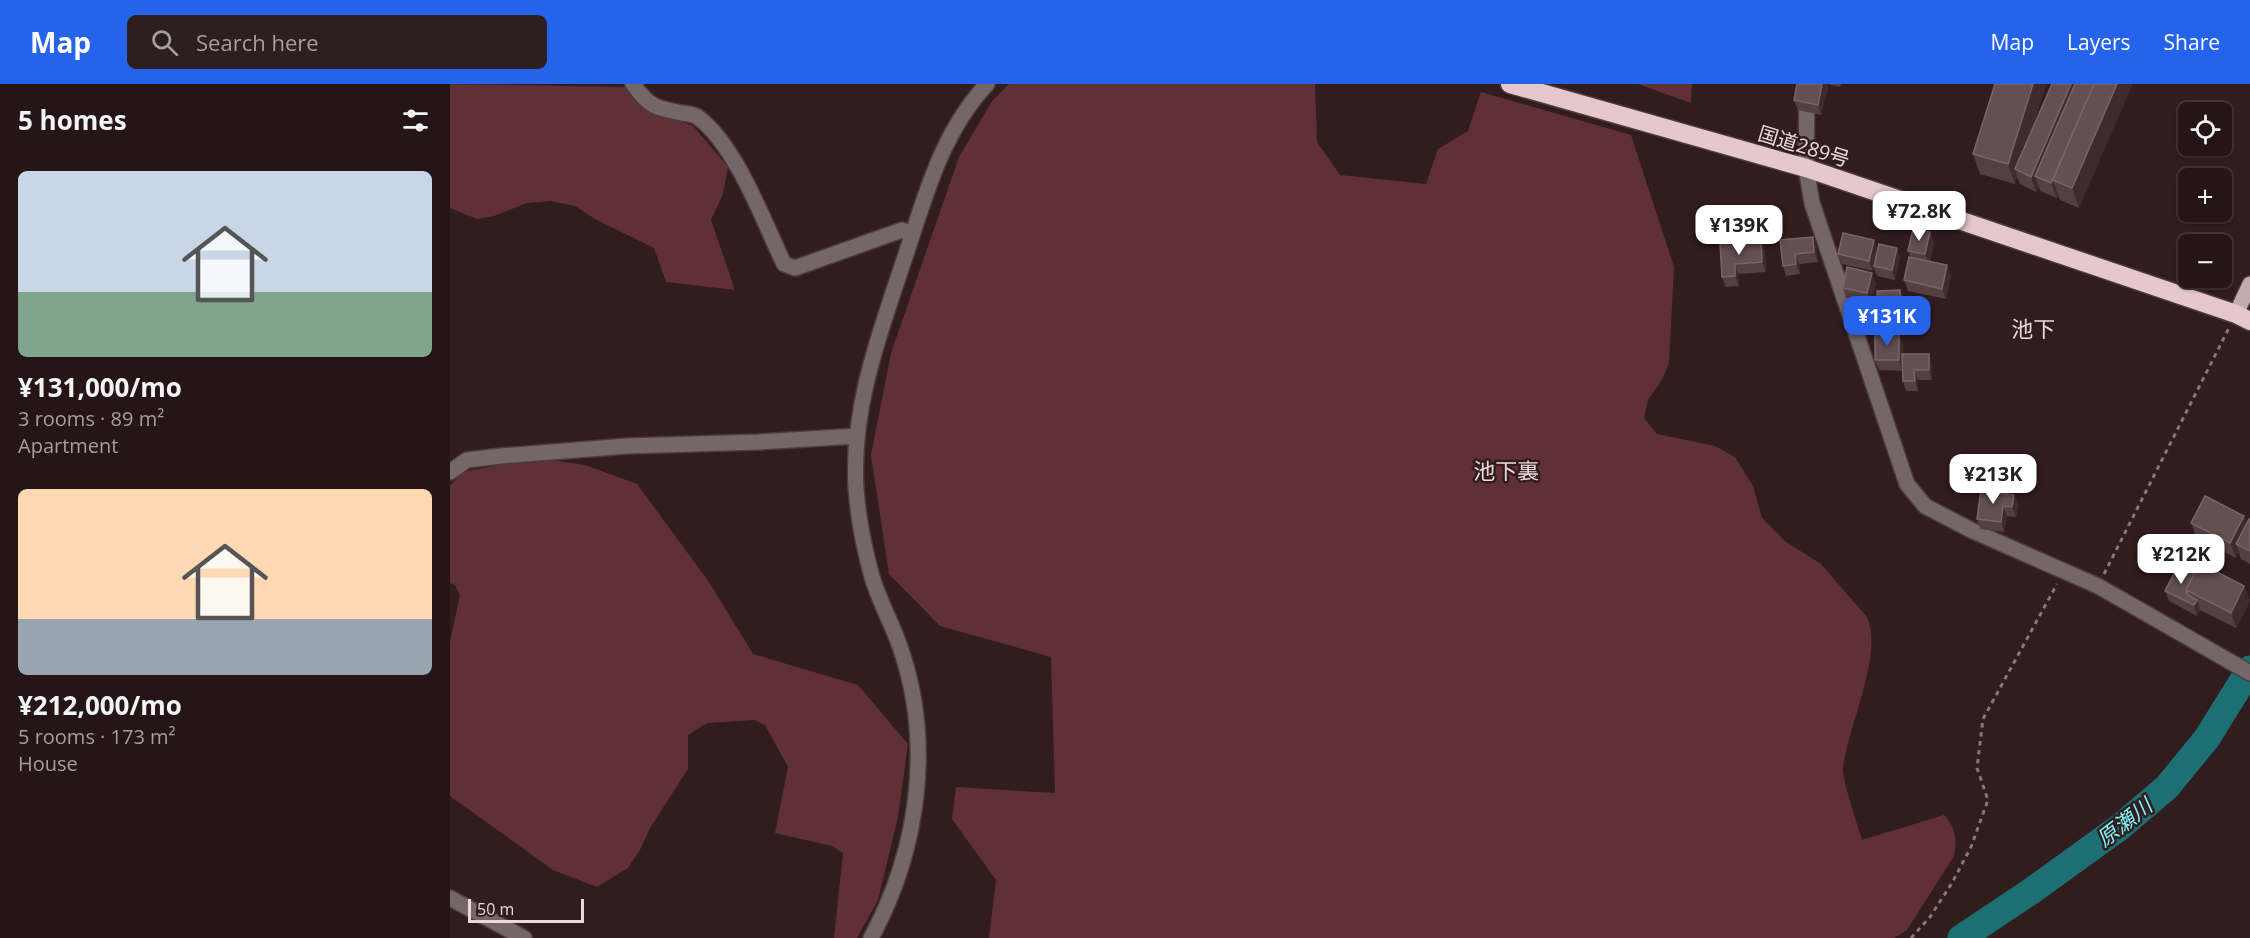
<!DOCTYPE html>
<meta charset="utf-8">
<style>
:root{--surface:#251516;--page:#2d1e1f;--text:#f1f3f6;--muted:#a39fa1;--line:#423435;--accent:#2563eb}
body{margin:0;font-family:"Open Sans","Noto Sans JP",sans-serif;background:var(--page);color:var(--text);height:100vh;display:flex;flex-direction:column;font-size:22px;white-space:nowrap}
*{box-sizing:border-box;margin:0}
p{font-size:20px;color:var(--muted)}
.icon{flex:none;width:33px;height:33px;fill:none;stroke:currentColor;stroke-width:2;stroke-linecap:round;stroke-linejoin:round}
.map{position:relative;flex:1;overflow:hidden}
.drawer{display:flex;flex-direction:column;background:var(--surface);width:450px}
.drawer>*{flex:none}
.fabs{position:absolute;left:1728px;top:18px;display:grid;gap:12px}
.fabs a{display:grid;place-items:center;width:54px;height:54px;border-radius:9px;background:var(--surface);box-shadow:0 2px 4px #0004,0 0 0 2px var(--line);font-size:30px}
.scale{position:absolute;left:18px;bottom:15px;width:116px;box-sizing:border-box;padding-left:6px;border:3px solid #e8d9da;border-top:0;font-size:16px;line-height:21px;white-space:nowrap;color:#e8d9da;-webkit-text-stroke:4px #311c1e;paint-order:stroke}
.price{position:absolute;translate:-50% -51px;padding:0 14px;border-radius:12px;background:#fff;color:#222;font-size:20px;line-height:39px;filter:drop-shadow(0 2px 3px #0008)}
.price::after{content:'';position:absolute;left:50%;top:36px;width:18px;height:14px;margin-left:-9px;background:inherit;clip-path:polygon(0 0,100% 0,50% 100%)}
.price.active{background:var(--accent);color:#fff}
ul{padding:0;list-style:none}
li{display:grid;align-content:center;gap:12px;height:318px;padding:0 18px}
li span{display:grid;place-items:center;height:186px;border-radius:9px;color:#555}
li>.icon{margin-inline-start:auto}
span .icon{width:108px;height:108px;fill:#fffc;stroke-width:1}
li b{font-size:26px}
h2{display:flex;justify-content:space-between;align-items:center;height:72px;padding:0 18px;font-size:26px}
header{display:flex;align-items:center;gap:36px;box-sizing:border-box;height:84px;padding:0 30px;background:var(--accent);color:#fff}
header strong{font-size:28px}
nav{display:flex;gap:33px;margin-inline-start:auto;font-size:21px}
.search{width:420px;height:54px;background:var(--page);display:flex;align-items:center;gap:15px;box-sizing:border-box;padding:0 21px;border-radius:9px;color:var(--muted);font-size:22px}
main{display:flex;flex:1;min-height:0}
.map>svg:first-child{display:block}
.green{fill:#613036}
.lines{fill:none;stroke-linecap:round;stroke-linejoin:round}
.river{stroke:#1c6f72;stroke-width:27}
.minor-casing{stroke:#4e3a3c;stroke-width:18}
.major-casing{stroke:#4e3a3c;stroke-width:18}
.highway-casing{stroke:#4e3a3c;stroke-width:21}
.path{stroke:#887678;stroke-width:3;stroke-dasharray:4.5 4.5;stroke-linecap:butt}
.minor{stroke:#736768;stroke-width:15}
.major{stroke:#c4acae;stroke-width:15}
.highway{stroke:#e4c8ca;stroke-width:18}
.wall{fill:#543f41}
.shaded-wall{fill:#3f2a2c}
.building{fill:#644f51;stroke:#796566;stroke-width:1.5}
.labels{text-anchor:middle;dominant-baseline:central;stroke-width:5;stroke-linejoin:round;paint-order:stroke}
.street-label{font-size:20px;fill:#e8d9da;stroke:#311c1e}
.water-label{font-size:21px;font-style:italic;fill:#81f5f8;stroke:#311c1e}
.quarter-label{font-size:22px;fill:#e8d9da;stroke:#311c1e}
</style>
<header>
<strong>Map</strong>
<div class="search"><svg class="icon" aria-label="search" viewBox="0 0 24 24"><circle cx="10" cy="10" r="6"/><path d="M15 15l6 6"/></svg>Search here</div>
<nav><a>Map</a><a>Layers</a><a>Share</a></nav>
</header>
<main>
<section class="drawer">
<h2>5 homes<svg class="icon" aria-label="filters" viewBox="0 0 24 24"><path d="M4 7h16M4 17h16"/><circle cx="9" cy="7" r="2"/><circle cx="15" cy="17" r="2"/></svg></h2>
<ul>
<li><span style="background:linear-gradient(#c9d6e8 65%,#7fa58c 0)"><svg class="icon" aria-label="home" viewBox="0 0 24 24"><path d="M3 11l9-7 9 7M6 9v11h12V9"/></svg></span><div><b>¥131,000/mo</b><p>3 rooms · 89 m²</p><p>Apartment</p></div></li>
<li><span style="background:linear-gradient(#ffd9b3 70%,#9aa5b1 0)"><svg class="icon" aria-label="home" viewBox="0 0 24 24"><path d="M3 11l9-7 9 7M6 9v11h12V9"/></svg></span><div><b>¥212,000/mo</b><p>5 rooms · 173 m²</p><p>House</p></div></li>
</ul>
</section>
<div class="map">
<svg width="1800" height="854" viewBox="0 0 1800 854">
<rect width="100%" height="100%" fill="#311c1e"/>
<!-- green -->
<path class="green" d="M 0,0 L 176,3 L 197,24 L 243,42 L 278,83 L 273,110 L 261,136 L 285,206 L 216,198 L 204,164 L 145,135 L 125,122 L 101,117 L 77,119 L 44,132 L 27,135 L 0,124 Z
M 559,0 L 865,0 L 867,58 L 890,91 L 976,100 L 988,65 L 1018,47 L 1031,8 L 1181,51 L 1224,183 L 1219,279 L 1212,296 L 1198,316 L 1194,334 L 1207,350 L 1265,362 L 1285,373 L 1303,402 L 1312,434 L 1336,458 L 1371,480 L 1417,533 C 1434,570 1397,644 1393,685 C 1392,696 1408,742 1412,756 L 1494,731 C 1506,743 1507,756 1504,772 L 1457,846 L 1444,854 L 539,854 L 546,796 L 502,735 L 506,703 L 605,709 L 601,573 L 490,542 L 439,490 L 421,371 L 441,269 L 509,73 L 542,17 Z
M 1188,0 L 1242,0 L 1241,19 Z
M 86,374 L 135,381 L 187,400 L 259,498 L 303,570 L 408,601 L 458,660 L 448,733 L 428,816 L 407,854 L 384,854 L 393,769 L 382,762 L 325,749 L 338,683 L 315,641 L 304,636 L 257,639 L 238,651 L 238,685 L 200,744 L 191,764 L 178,784 L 147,803 L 103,786 L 0,712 L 0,558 L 10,511 L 5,501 L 0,499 L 0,402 L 12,388 Z"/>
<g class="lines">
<!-- river -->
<path class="river" d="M 1511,854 L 1580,808 L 1670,743 L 1717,703 L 1757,654 L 1800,585"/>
<!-- minor casing -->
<g class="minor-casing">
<path id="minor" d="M 183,0 C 199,23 206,24 232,29 C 238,30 245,30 249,34 C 286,62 314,138 334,180 L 345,184 L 452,146 L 462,151
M 1357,0 L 1356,84 L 1362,119 L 1457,400 L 1475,422 L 1523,447 L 1648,502 L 1800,589
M 0,388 L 17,376 L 51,372 L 177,362 L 309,358 L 407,352
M 0,814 L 74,854
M 421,854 C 469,765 484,657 449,560 C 441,538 429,516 422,493 C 414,464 408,434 406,404 C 401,322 431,246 456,170 C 476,110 492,48 537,0"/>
</g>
<!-- major casing -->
<g class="major-casing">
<path id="major" d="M 1786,230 L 1800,200"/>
</g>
<!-- highway casing -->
<g class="highway-casing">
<path id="highway" d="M 1060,0 L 1356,84 L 1786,230 L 1800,237"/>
</g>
<!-- path -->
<path class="path" d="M 1654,490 L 1779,244
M 1461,854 L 1480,833 L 1502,799 L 1521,763 L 1538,716 L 1527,684 L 1533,635 L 1607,500"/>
<!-- minor -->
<use href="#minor" class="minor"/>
<!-- major -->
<use href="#major" class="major"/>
<!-- highway -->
<use href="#highway" class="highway"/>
</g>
<!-- wall -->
<path class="wall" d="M 1347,0 L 1377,0 L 1378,3 L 1371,31 L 1348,26 L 1344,16 Z
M 1377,0 L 1391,0 L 1390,3 Z
M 1545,0 L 1596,0 L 1582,45 L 1602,0 L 1629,124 L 1610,116 L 1608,111 L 1607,114 L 1590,107 L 1589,103 L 1586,108 L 1570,100 L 1567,93 L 1565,100 L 1530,90 L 1523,70 Z
M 1363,153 L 1366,163 L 1368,178 L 1349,180 L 1350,190 L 1336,192 L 1333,182 Z
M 1424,156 L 1427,165 L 1447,164 L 1450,174 L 1445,196 L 1427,192 L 1424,183 L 1423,187 L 1392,180 L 1388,170 Z
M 1311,157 L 1315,168 L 1316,188 L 1288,190 L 1289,202 L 1276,203 L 1272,193 L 1270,160 Z
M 1484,158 L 1480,178 L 1497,181 L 1501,192 L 1496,215 L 1458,207 L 1454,196 L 1461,174 L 1458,167 Z
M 1426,199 L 1421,219 L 1396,214 L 1393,204 Z
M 1450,206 L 1454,216 L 1455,248 L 1431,249 L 1428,239 Z
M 1453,260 L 1453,270 L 1482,280 L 1482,296 L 1468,296 L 1468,307 L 1456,307 L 1453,297 L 1452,287 L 1429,286 L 1425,276 Z
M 1564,411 L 1568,421 L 1566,433 L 1557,432 L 1554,448 L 1530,445 L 1527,435 Z
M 1800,436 L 1800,480 L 1791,475 L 1789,468 L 1786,474 L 1747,454 L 1741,439 L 1797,439 Z
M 1744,490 L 1794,502 L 1800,517 L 1786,544 L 1750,526 L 1747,532 L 1719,517 L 1715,507 Z"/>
<!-- shaded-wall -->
<path class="shaded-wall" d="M 1372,0 L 1377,0 L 1378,3 L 1371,31 L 1368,21 Z
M 1583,0 L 1596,0 L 1569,87 L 1565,85 L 1567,93 L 1565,100 L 1558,80 Z
M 1621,0 L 1633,0 L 1585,92 L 1589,103 L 1586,108 L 1581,93 Z
M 1667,0 L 1683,0 L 1629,124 L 1622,104 Z
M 1603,96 L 1608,111 L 1607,114 L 1601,99 Z
M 1480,148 L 1484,158 L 1479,180 L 1475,170 Z
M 1363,153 L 1366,163 L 1368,178 L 1364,168 Z
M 1424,156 L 1428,166 L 1423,187 L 1419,177 Z
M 1311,157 L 1315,168 L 1316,188 L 1312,178 Z
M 1447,164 L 1450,174 L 1445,196 L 1442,186 Z
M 1345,170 L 1349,180 L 1350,190 L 1346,180 Z
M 1285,180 L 1288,190 L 1289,202 L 1285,192 Z
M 1497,181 L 1501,192 L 1496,215 L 1492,205 Z
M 1422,189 L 1426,199 L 1421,219 L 1417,209 Z
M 1450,206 L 1454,216 L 1455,248 L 1451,238 Z
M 1449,250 L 1453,260 L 1453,287 L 1449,276 Z
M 1479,270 L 1482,280 L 1482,296 L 1479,286 Z
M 1464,286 L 1468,296 L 1468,307 L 1465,297 Z
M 1564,411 L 1568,421 L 1566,433 L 1562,423 Z
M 1553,422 L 1557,432 L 1554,448 L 1551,438 Z
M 1794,432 L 1800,447 L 1786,460 L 1789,468 L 1786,474 L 1780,459 Z
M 1794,502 L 1800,517 L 1786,544 L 1781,529 Z
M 1747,516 L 1750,526 L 1747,532 L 1744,521 Z"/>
<!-- building -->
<path class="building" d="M 1347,0 L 1372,0 L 1368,21 L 1344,16 Z
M 1545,0 L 1583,0 L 1558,80 L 1523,70 Z
M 1602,0 L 1621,0 L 1581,93 L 1565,85 Z
M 1625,0 L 1644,0 L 1601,99 L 1585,92 Z
M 1644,0 L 1667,0 L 1622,104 L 1603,96 Z
M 1463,145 L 1480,148 L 1475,170 L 1458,167 Z
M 1393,149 L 1424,156 L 1419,177 L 1388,170 Z
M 1363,153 L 1364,168 L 1345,170 L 1346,180 L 1333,182 L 1330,156 Z
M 1311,157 L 1312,178 L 1285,180 L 1285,192 L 1272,193 L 1270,160 Z
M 1429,160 L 1447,164 L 1442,186 L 1424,182 Z
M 1459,173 L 1497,181 L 1492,205 L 1454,196 Z
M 1397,183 L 1422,189 L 1417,209 L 1393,204 Z
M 1450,206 L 1451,238 L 1428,239 L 1427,207 Z
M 1425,250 L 1449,250 L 1449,276 L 1425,276 Z
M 1452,270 L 1479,270 L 1479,286 L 1464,286 L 1465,297 L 1453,297 Z
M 1531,406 L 1564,411 L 1562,423 L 1553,422 L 1551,438 L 1527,435 Z
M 1755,412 L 1794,432 L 1780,459 L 1741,439 Z
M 1799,435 L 1800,436 L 1800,467 L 1786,460 Z
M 1750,479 L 1794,502 L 1781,529 L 1736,506 Z
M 1728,482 L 1744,490 L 1736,506 L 1738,511 L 1747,516 L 1744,521 L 1715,507 Z"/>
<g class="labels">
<!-- street labels -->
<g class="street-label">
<text transform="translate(1354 62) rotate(17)">国道289号</text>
</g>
<!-- water labels -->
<g class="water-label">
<text transform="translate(1674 738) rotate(-38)">原瀬川</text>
</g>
<!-- quarter labels -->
<g class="quarter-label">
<text x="1583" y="244">池下</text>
<text x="1056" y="386">池下裏</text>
</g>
</g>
</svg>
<div class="fabs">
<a><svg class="icon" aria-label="locate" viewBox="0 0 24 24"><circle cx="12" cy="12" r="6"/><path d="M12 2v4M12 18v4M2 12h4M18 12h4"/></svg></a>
<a>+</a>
<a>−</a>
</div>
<div class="scale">50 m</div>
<b class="price" style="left:1469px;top:158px">¥72.8K</b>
<b class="price" style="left:1289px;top:172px">¥139K</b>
<b class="price active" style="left:1437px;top:263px">¥131K</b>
<b class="price" style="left:1543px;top:421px">¥213K</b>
<b class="price" style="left:1731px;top:501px">¥212K</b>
</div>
</main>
